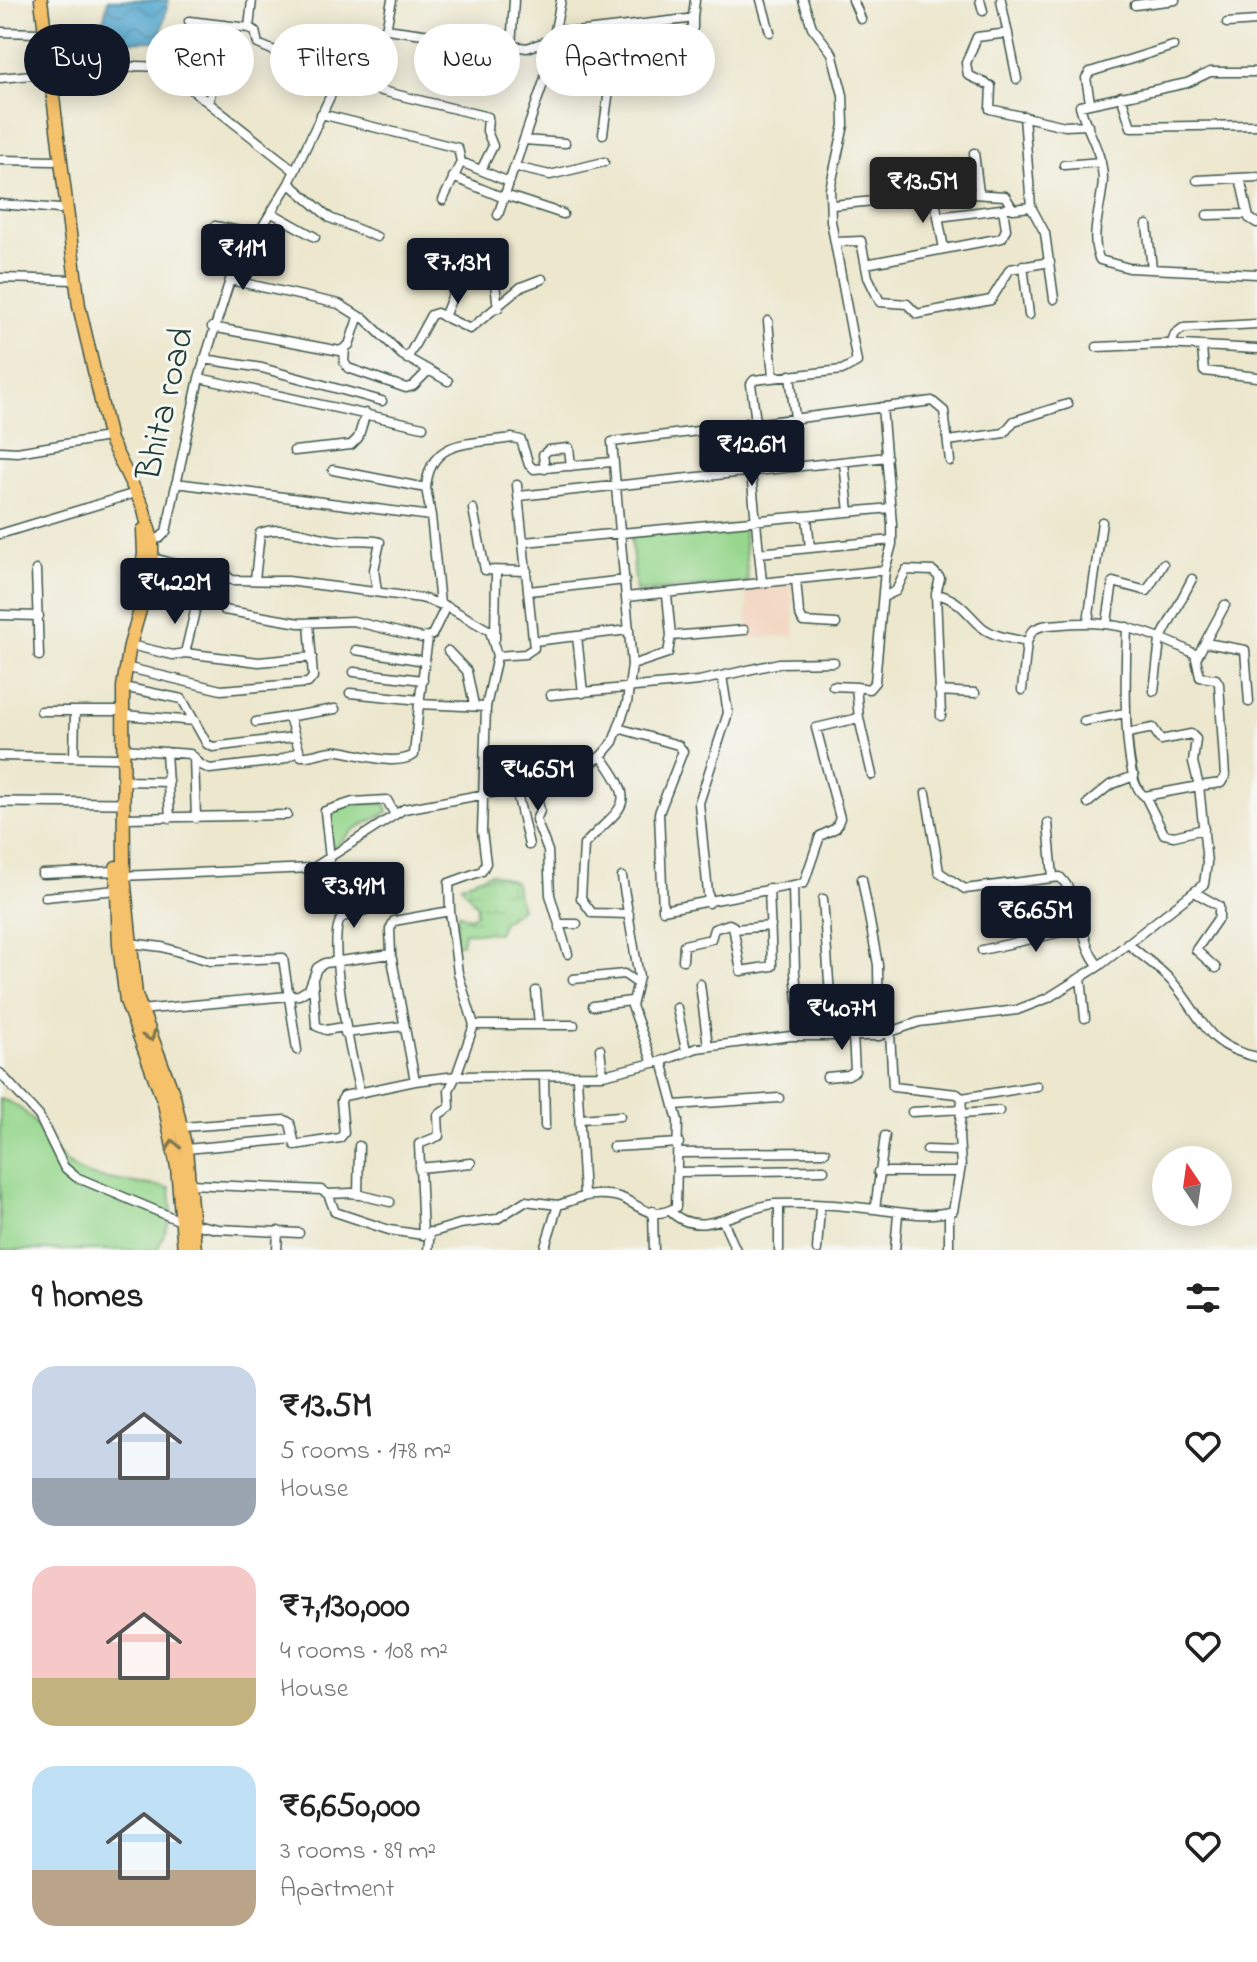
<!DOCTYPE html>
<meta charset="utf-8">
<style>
:root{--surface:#fff;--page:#f2f2f2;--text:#222;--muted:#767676;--accent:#111827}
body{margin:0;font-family:"Indie Flower",sans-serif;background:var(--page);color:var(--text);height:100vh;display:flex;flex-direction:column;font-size:30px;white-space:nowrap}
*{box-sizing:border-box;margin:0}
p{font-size:26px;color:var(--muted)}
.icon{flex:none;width:44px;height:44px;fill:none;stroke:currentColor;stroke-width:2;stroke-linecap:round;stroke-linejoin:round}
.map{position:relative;height:1250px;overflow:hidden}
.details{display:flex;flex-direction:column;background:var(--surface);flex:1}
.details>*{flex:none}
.top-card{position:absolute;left:24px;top:24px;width:800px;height:72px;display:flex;gap:16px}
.needle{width:52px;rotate:347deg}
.controls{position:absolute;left:1152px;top:1146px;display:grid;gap:16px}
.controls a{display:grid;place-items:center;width:80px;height:80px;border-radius:50%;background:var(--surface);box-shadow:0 4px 20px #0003;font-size:40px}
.price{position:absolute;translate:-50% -68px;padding:0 18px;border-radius:8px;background:var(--accent);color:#fff;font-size:26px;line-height:52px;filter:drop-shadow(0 2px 4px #0008)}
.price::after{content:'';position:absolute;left:50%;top:48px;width:24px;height:18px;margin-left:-12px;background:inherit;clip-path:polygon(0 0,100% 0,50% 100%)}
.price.active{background:#222;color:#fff}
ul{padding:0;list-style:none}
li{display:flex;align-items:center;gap:24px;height:200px;padding:0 32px}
li span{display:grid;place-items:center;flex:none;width:224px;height:160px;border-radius:24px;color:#555}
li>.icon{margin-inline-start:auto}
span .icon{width:96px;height:96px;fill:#fffc;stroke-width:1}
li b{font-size:34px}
h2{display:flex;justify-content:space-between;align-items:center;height:96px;padding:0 32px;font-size:34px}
.pill{padding:0 28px;border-radius:36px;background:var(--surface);box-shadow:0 4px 20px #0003;font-size:28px;line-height:72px}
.pill.active{background:var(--accent);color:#fff}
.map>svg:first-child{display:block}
.built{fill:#f3d4bf}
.green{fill:#96d78d;stroke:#5a8a60;stroke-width:2}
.wetland{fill:url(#wetland-marsh);stroke:#5a8a60;stroke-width:2}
.water{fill:url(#water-waves);stroke:#387180;stroke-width:2}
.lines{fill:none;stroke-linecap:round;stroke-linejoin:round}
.minor-casing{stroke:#3e564b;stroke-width:11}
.tertiary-casing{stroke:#3e564b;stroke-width:12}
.primary-casing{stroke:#3e564b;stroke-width:15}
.minor{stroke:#fff;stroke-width:8}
.tertiary{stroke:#fff;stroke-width:9}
.primary{stroke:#f5c16b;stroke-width:12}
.oneway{stroke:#7f784d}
.labels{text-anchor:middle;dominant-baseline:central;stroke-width:6;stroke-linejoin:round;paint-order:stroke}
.street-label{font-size:36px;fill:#1f3d34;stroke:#f6f6f2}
</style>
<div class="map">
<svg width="1257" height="1250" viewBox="0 0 1257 1250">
<defs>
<pattern id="wetland-marsh" width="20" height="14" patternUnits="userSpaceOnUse" patternTransform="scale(2)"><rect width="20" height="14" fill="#96d78d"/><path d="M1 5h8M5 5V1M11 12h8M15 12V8" fill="none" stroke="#81b97a"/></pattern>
<pattern id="water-waves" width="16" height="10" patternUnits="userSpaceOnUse" patternTransform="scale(2)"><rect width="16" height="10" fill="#51a5cd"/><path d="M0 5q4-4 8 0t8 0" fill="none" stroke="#4388a7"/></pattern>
</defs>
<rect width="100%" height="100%" fill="#f6f6f2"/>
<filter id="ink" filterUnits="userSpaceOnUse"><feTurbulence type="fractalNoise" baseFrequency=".0125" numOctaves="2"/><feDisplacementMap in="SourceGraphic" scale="16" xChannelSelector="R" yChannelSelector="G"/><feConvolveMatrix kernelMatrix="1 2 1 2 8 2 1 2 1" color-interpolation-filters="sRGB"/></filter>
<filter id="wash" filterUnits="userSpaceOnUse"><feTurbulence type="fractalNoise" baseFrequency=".006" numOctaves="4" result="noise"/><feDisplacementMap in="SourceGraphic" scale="32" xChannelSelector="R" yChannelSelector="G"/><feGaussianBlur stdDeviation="1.8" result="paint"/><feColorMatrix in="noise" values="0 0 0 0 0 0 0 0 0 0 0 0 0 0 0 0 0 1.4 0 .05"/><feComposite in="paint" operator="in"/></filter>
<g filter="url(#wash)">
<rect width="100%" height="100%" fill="#ece7cd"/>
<!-- built -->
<path class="built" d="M 791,584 L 795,636 L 748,638 L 746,587 Z"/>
<!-- green -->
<path class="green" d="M 743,526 L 748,582 L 636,592 L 631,536 Z
M 385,803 L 388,812 L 355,829 L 330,851 L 325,816 C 341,802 365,804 385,803 Z
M 0,1099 C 37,1107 46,1152 77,1170 C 96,1181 146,1183 170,1188 L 172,1217 L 157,1250 L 0,1250 Z"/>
<!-- wetland -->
<path class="wetland" d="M 490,873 L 514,881 L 521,908 L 503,922 L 498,933 L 464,932 L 462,944 L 454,944 L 458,913 L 469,918 L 476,914 L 477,906 L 461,885 Z"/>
<!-- water -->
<path class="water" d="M 108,0 L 169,0 L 159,41 L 112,42 L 103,22 Z"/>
</g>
<g filter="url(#ink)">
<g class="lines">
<!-- minor casing -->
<g class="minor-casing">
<path id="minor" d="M 252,0 L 249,28 L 255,31 L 258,44 L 272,50 L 347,61
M 761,0 L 770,32
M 853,0 L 861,19
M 980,0 L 983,11
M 1001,0 L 1017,79
M 1135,5 L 1175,0
M 189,21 L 249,28
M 1227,23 L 1257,21
M 386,29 L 527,48 L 548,41 L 558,29 L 576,32 L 687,19 L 693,17 L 695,0
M 386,29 L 392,0
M 555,30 L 561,0
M 0,32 L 38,33
M 1008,33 L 977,37 L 966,63 L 968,75 L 991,86 L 990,109 L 1065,126 L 1088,125
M 511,48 L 514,0
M 1257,72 L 1210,72 L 1187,83 L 1080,106 C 1087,132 1102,151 1103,178 C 1103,203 1088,237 1100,260 L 1129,268 L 1257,274
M 0,78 L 43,74
M 545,78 L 579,83 L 645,80 L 660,56 L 693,28 L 693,17
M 337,80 L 488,117 L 487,131 L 493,146 L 481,170
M 53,90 L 136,66 L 163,67 L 295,171
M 1121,96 L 1131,127 L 1257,125
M 209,102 L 225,25
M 1090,102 L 1086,78 L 1090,72 L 1173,46
M 321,114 L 458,148 L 461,162 L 443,200
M 603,134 L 610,82
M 524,140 L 565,143
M 974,153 L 979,193
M 0,160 L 53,161
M 461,162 L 509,182
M 1064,165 L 1101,162
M 515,167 L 550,175 L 604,162
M 453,177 L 504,198
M 1240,178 L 1249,218 L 1257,223
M 1197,180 L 1257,177
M 289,183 L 330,218 L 377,237
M 505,195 L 563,214
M 934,195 L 944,249
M 0,204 L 59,209
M 833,205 L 955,193 L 1005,196 L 1013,209 L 1031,207 L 1024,116
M 1031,207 L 1045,233 L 1054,299
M 272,213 L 315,237
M 498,215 L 545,78 L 548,41
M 1207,215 L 1247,214
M 938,217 L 1009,208
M 1147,225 L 1152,268
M 215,226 L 259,235
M 836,242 L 861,241 L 868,277 L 880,302 L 907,304 L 917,314 L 991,300 L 1010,269 L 1050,262
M 866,264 L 1002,238 L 1006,229 L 1003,209
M 1023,265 L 1029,315
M 493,268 L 498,308
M 0,278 L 75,280
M 230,280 L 339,304 L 360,317
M 444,317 L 461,275
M 768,321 L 773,376
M 212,327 L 340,351 L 349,345 L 358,318 L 364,318 L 402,355 L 448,381
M 1171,345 L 1175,334 L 1183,328 L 1257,324
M 1097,347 L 1165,344 L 1257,349
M 1202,347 L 1204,371 L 1257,377
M 345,349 L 344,362 L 348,368 L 406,388 L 413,386 L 427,372
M 204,359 L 262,368 L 382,401
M 407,359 L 431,315 L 437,313 L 470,329 L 521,287 L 542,279
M 790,375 L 795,418
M 199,378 L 423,427
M 882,407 L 892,524 L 892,544 L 885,570
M 756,422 L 751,384 L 754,380 L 842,370 L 857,362 L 831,221 L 830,189 L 844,125 L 843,95 L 832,53 L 812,27 L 803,0
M 746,423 L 762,582
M 948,441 L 1004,433 L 1014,421 L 1068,404
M 0,451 L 17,452 L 102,438
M 294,451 L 351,445 L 358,438 L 366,413
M 844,462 L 849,512
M 545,469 L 543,455 L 548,450 L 569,448 L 571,466
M 333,470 L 426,488 L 431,516
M 176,483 L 431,516 L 440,604
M 426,488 C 430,437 470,445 512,438 L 521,440 L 529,465 L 534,469 L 611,462
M 519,496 L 887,457
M 473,509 L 485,570 L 527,571
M 807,517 L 810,548
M 0,534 L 129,495
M 149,540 L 160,538 L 166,532 L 199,378 L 230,280 L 289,183 L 347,61 L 367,37 L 386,29
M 524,542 L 891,508
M 759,553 L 892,540
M 153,558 L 206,572 L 216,567 L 232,580 L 288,581 L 421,598 L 446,606 L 490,631 L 497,656 L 486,707 L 482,831 L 486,863 L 482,871 L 449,883 L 450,911
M 36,570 L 39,656
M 796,579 L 799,613 L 803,622 L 836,624
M 255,580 L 260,533 C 283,524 312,537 335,540 C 350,542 366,538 380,542 L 374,570 L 377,591
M 529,591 L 625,580
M 200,593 L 216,598 L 224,610 L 299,623 L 353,621 L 422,638 L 432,635 L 446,606
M 936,594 L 941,716
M 667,595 L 671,636 L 744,630
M 0,615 L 39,616
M 1088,622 L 1102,522
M 1107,622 L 1113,582 L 1147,591 L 1163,564
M 1127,627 C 1126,655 1120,785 1145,796 L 1199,786 L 1193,762 L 1196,739 L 1191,734 L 1161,740 L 1153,728 L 1128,733
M 577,636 L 583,693
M 495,639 L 496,572
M 534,641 L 629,630
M 1206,643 L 1245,650 L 1249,702
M 130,645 L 173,655 L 185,653 L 201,586 L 199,570
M 356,650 L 425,661
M 448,651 L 467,671 L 474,705
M 185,653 L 259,662 L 312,657
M 497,656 L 525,654 L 534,648 L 517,485
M 1197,657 L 1225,605
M 632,665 L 668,653 L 671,636
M 125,667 L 221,690 L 308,683 L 313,677 L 309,623
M 354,672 L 423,680
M 833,686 L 856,687
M 123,687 L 182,699 L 207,744 L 213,747 L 294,737
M 1022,690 L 1027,642
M 939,691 L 975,693
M 1154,691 L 1160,640 L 1192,579
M 350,693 L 420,700
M 551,695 L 699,681 L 779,663 L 834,662
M 419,704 L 428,638
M 41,711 L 116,711
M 124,715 L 195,721
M 289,717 L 301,756 C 314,757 327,749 339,751 C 361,754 393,767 414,755 L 419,704 L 486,707
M 859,718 L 872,775
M 1084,721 L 1125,713
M 256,722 L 335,709
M 618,728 L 678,745 L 683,751 L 659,813 L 663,910 L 804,883 L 820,836 L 836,828 L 840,818 L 816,728 L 859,718 L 856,687 L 869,689 L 875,682 L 885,570 L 626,597
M 124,749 L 190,754 L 201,765 L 210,769 L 278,761 L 298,752
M 166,752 L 170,818
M 0,756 L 116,758
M 601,756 C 640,808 621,805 584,845 L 581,898 L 592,913 L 629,914
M 74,757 L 75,711
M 194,757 L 196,818
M 124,781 L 169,782
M 535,785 L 540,811 L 536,820 L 548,851 L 550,895 L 568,954
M 516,789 L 529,845
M 926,793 L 939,872 L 965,889 L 1060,877 C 1088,907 1076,939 1099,966
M 1145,796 L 1164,834 L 1174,836 L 1204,829
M 1088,803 L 1110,785 L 1134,776
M 124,818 L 287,815
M 1048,823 L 1053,877
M 330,859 L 325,811 L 353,802 L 387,800 L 394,813
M 42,874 L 116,871
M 121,876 L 313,868 L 404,809 L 535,785 L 578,773 L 601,756 L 613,742 L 627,703 L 632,665 L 612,442 L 932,401 L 944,411 L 950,461
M 622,877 L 639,977 L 632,1006 L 653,1063
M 862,879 L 878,965 L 879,1036
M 793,886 L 795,973 L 802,1036
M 1196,893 L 1219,906 L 1219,917 L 1196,950 L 1216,968
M 45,897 L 116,890
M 823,899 L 833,1036
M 709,903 L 699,803 L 728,713 L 722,676
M 559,924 L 577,924
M 734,929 L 771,926
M 129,943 L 162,947 L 210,961 L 283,958 L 297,1050
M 1127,943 C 1143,957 1162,969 1175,985 C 1205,1021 1205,1046 1257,1057
M 982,950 L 1084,927
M 683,960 L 684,945 L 711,939 L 714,929 L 729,924 L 733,926 L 741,971 L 772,966 L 769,888
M 1081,977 L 1085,1018
M 573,979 L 624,974 L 637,983
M 313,981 L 316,1026 L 326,1030 L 344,1027
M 700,984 L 708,1046
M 536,991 L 539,1025
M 593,1006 L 631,1001
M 677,1008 L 686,1050
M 140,1010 L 299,995 L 309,989 L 317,968 L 325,963 L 391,954 L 415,1081
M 474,1025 L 574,1025
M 345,1033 L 404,1026
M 600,1049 L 603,1075
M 0,1073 L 39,1116 L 64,1167 L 76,1177 L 183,1222 L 218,1229 L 299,1233
M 544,1076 L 545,1126
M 827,1077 L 848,1075 L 855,1071 L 853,1036
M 577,1078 L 584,1194
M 360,1092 C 353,1066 323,929 343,917 L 379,906
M 962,1098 L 1037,1086
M 674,1105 L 779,1098
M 912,1112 L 962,1109
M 961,1114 L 999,1111
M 581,1119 L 620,1116
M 182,1127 L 285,1120 L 290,1123 L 295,1145 L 340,1138 L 344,1133 L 341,1101 L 344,1096 L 415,1081 L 456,1076 L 474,1025 L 458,973 L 450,911 L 394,921 L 390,929 L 391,954
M 613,1147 L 679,1143
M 186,1149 L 293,1139
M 927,1150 L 959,1151
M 679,1153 L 825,1152
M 419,1168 L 471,1163
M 679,1172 L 824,1170
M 878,1172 L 960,1172
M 190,1184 L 321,1190 L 328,1194 L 335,1212 L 389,1230 L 423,1235 L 460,1224 L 497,1219 L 525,1201 L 558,1205
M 328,1194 L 352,1193 L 390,1202
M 358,1195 L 359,1146
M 875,1209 L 885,1136
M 653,1211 L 654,1250
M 670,1211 C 701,1242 741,1206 775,1204 C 806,1203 843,1205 874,1209 C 900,1212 927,1218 953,1211 L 961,1166 L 959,1136 L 962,1098 L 957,1094 L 893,1087 L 890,1033
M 723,1221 L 736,1250
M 423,1235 L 419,1144 L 439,1136 L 438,1115 L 450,1107 L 449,1090 L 456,1076 L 603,1075 L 662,1061 L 697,1048 L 791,1036 L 879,1036 L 919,1022 L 1017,1010 L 1048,998 L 1099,966 L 1204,884 L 1207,863 L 1199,786 L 1221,783 L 1225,776 L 1219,684 L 1216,679 L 1200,677 L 1195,654 C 1151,631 1111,619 1062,624 C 1051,625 1041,624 1032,631 L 1027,642 C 1013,639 995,637 983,628 C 966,613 960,599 936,594 L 940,578 L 933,571 L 906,570 L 896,591 L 883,597
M 277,1250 L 278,1231
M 428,1250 L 430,1232
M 544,1250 L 558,1205 C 581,1198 589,1192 615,1196 C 637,1200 647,1224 676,1207 L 678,1121 L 662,1061
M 779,1250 L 779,1205
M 817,1250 L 820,1207
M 895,1250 L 898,1214
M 949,1250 L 949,1212"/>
</g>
<!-- tertiary casing -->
<g class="tertiary-casing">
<path id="tertiary" d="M 0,802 L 124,803"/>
</g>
<!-- primary casing -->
<g class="primary-casing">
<path id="primary" d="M 41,0 L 79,306 L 110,440 L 143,507 L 152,540 L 152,568 L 130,645 L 123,687 L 124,876 L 136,995 L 174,1096 L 186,1149 L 195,1250
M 138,587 L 144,554 L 143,530
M 116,867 L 119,945 L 126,1001 L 164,1103 L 177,1167 L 184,1250"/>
</g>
<!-- minor -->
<use href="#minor" class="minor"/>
<!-- tertiary -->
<use href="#tertiary" class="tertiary"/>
<!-- primary -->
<use href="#primary" class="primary"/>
</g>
<!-- one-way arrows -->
<defs><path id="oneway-chevron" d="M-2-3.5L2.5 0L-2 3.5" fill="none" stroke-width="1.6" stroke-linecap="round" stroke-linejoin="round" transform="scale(2)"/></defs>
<g class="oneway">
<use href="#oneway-chevron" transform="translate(150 1036) rotate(67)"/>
<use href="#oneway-chevron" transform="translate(173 1145) rotate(-101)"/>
</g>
</g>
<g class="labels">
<!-- street labels -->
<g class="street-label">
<text transform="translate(167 404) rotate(-77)">Bhita road</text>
</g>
</g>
</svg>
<div class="controls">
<a><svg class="needle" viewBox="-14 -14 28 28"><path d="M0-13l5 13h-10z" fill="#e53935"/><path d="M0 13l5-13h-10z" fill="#767676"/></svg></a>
</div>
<b class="price active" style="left:923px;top:225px">₹13.5M</b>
<b class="price" style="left:243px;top:292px">₹11M</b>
<b class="price" style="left:458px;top:306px">₹7.13M</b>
<b class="price" style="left:752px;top:488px">₹12.6M</b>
<b class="price" style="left:175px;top:626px">₹4.22M</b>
<b class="price" style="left:538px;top:813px">₹4.65M</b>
<b class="price" style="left:354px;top:930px">₹3.91M</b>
<b class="price" style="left:1036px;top:954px">₹6.65M</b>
<b class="price" style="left:842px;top:1052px">₹4.07M</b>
<div class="top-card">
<a class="pill active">Buy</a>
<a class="pill">Rent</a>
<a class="pill">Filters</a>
<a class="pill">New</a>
<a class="pill">Apartment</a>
</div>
</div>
<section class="details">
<h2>9 homes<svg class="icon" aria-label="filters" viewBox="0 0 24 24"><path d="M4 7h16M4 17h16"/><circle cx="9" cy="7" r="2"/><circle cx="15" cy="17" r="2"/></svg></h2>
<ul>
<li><span style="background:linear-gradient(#c9d6e8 70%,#9aa5b1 0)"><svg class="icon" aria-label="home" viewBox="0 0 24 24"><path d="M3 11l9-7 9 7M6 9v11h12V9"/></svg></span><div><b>₹13.5M</b><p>5 rooms · 178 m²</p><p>House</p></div><svg class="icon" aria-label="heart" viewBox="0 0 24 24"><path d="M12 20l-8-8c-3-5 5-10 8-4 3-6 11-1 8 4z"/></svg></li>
<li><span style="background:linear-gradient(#f6c9c9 70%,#c2b280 0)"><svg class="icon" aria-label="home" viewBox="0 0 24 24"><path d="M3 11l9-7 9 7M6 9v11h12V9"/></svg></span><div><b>₹7,130,000</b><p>4 rooms · 108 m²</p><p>House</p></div><svg class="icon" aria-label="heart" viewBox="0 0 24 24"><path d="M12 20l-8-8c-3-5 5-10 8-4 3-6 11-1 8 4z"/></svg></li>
<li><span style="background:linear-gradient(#bfe0f5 65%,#b9a48a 0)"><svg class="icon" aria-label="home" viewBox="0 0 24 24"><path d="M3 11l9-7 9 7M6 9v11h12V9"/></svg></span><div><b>₹6,650,000</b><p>3 rooms · 89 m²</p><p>Apartment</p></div><svg class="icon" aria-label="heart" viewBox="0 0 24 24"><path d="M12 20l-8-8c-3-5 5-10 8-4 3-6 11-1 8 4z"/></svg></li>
</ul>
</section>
